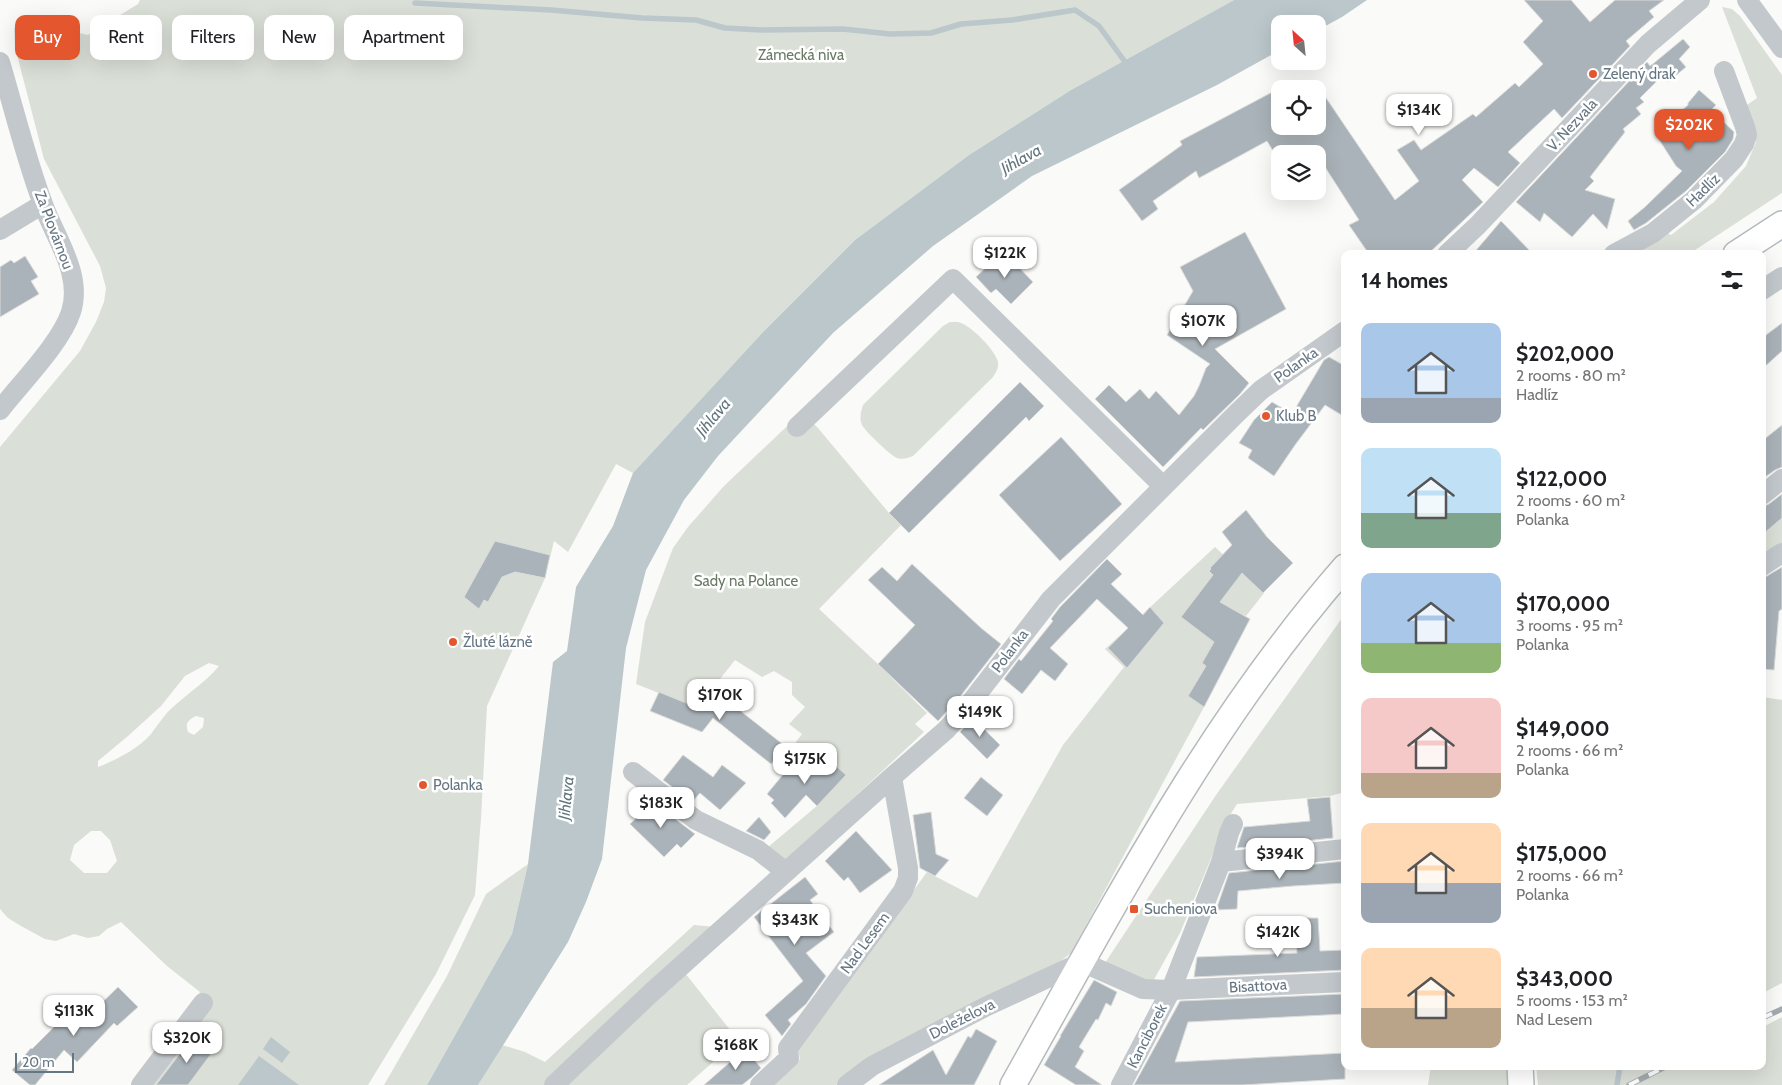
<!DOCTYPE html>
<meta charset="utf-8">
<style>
:root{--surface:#fff;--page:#f6f6f6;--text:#202124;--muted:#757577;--accent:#e4572e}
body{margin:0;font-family:Cabin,sans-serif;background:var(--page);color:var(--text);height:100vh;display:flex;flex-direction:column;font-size:19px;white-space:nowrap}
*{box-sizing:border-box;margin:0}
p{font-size:16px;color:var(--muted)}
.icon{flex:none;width:28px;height:28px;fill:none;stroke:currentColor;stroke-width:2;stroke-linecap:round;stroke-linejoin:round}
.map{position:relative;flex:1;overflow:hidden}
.drawer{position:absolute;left:1341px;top:250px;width:425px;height:820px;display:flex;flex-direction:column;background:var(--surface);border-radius:10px;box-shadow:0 5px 20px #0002}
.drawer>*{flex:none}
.top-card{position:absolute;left:15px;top:15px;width:475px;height:45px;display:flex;gap:10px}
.needle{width:32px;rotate:333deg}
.buttons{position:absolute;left:1271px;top:15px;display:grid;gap:10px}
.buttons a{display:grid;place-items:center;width:55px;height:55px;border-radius:10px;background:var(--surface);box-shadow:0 5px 20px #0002;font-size:25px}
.scale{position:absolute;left:15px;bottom:12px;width:59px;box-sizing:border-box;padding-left:5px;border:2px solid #657683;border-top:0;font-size:14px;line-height:18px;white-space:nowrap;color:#657683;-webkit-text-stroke:4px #fff;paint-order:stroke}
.price{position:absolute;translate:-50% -42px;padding:0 11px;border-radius:10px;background:#fff;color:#222;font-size:16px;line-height:32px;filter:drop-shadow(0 1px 2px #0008)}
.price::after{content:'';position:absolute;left:50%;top:30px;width:15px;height:11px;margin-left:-8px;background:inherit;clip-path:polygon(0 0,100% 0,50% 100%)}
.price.current{background:var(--accent);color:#fff}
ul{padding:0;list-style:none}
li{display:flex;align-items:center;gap:15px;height:125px;padding:0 20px}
li span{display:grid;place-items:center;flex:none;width:140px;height:100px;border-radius:10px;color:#555}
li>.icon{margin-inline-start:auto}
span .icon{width:60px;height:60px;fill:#fffc;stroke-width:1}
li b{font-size:21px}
h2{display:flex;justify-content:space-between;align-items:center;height:60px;padding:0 20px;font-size:21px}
.pill{padding:0 18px;border-radius:10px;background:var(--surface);box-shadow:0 5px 20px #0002;font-size:18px;line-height:45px}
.pill.current{background:var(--accent);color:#fff}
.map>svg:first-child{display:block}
.green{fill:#dadfd7;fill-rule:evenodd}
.water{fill:#bbc7cb}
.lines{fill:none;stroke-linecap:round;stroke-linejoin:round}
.stream{stroke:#bbc7cb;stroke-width:5.5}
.building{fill:#aab3b9;stroke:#dcdcda}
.major-casing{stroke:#b5babe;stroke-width:28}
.minor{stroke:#c3c8cc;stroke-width:20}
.major{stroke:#fff;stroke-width:25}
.rail-casing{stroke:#a2aab0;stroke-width:5.5}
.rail{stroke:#fff;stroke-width:4;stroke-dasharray:11;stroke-linecap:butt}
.poi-dot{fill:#e4572e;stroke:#fff;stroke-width:2}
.labels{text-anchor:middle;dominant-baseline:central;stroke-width:5;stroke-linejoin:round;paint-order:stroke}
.park-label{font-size:15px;fill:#687a64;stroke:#fff}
.poi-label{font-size:15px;fill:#657683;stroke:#fff;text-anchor:start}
.street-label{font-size:15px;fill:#657683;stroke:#fff}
.water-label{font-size:16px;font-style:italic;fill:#60757c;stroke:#fff}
</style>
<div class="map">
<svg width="1782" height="1085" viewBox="0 0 1782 1085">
<rect width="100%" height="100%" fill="#fafaf8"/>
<!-- green -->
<path class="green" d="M 140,0 L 1234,0 L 1071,90 L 969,155 L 855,240 L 764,331 L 633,473 L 616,464 L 568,552 L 554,541 L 545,578 L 487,706 L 481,818 L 475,895 L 436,974 L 368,1085 L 153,1085 L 200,992 L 167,966 L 121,922 L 107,929 L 99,936 L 88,938 L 74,934 L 56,941 L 45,939 L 21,926 L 8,918 L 0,909 L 0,447 L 80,351 L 96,322 L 104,302 L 106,288 L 100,266 L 44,159 L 15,47 L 14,28 L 32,22 L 88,35 L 138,4 ZM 209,663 L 219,666 C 206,682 188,693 173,707 C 164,715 158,725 151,734 C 138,749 116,760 98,767 L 98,761 L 128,736 L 161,706 L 185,676 ZM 196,716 L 204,718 L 203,727 L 194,735 L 188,732 C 185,723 188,720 196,716 ZM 91,831 L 101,831 L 110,840 L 117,861 L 107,873 L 84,873 L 70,860 L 74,845 Z
M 1722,7 L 1732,9 L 1740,16 L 1782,75 L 1782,193 L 1689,254 L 1628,254 L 1666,232 L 1671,235 L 1714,202 L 1746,166 L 1756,142 L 1744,107 L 1757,98 Z
M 950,322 C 953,322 956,322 958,322 C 970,324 996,351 998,362 C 999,368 996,372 993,377 L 913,456 C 908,458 902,460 897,458 C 890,455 866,432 862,425 C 859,418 861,411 863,405 L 943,326 Z
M 802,412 L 818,428 L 889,513 L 901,525 L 819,609 L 878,664 L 927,713 L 915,724 L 924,732 L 785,862 L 767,848 L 818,805 L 845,775 L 823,755 L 803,777 L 792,767 L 787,754 L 802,734 L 789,724 L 805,707 L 792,695 L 792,682 L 774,671 L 762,677 L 735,660 L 697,708 L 636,684 L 645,622 L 673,548 L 688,527 L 724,486 Z
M 1782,518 L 1782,547 L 1762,561 L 1762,535 Z
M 1215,547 L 1264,593 L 1246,616 L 1238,612 L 1216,639 L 1202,663 L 1206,666 L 1204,707 L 1071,953 L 1056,965 L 880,1051 L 836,1085 L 772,1085 L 800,1059 L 798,1050 L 927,872 L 977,898 L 1063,745 L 1124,667 L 1105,649 Z
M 1345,614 L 1345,716 L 1341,742 L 1345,747 L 1345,792 L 1330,796 L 1237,804 L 1227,820 L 1180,933 L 1147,992 L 1103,966 L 1216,795 Z
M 1763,697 L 1782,700 L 1782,983 L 1763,993 Z
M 528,864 L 512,934 L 427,1085 L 384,1085 L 447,976 L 486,894 Z
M 694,925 L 738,929 L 685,973 L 738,1040 L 687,1085 L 478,1085 L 502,1045 L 525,1052 L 545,1062 Z
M 1782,1017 L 1782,1085 L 1538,1085 L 1536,1066 L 1762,1066 L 1763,1027 Z
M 1431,1066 L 1509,1066 L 1510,1085 L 1428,1085 Z"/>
<!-- water -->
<path class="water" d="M 1234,0 L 1367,0 L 1342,17 L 1318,30 L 1318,24 L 1280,24 L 1280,50 L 1217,85 L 1032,176 L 933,246 L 833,333 L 718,456 L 684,500 L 646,570 L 626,648 L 602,859 L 586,902 L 568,942 L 478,1085 L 427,1085 L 512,934 L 528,864 L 553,662 L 567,651 L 576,587 L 613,526 L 633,473 L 764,331 L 855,240 L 969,155 L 1071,90 Z
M 271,1037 L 290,1052 L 282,1063 L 263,1049 Z
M 259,1056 L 299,1085 L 238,1085 Z"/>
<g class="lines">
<!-- stream -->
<path class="stream" d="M 415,3 L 551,10 L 642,18 L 696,20 L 725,28 L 761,30 L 843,29 L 890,34 L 931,33 L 961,24 L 1012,20 L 1075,10 L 1099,26 L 1128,66
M 1617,1085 L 1620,1066"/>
</g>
<!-- building -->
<path class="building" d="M 1524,0 L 1571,0 L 1590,22 L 1615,0 L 1664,0 L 1649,11 L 1654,17 L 1626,41 L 1630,46 L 1562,118 L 1554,109 L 1508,152 L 1520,163 L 1498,187 L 1474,168 L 1462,180 L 1483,202 L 1428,254 L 1369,254 L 1349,225 L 1359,220 L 1318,156 L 1318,154 L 1275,154 L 1267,141 L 1199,178 L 1196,171 L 1153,201 L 1158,209 L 1142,221 L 1119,190 L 1182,145 L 1180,141 L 1280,88 L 1280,126 L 1318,126 L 1318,86 L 1395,200 L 1419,181 L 1397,150 L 1414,140 L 1421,150 L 1473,114 L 1476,117 L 1515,83 L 1519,87 L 1543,64 L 1523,42 L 1543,21 Z
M 1683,39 L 1690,47 L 1679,59 L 1686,67 L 1668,82 L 1662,76 L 1640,98 L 1644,102 L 1636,108 L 1641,114 L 1623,129 L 1625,132 L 1590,177 L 1594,181 L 1585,190 L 1615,199 L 1607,229 L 1593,214 L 1572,237 L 1544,213 L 1540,222 L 1516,202 L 1647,62 L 1650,66 L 1654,63 Z
M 1699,90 L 1716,105 L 1711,110 L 1734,132 L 1733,139 L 1725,152 L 1686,191 L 1646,223 L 1634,230 L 1628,221 L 1645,207 L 1682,171 L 1676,166 L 1658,138 L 1667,130 L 1664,126 L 1688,105 L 1688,103 Z
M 1501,221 L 1533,254 L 1473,254 Z
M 1245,232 L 1286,309 L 1215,349 L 1249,383 L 1240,394 L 1203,430 L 1201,428 L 1163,467 L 1095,399 L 1109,385 L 1126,402 L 1140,389 L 1149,399 L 1156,391 L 1179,415 L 1194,396 L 1199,386 L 1206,368 L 1210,364 L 1167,335 L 1193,291 L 1180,267 Z
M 1007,255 L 1033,282 L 1011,304 L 996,289 L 991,293 L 976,277 L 991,263 L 995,266 Z
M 25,256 L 38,277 L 31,281 L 39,294 L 0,317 L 0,267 L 11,260 L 14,263 Z
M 1782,323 L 1782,351 L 1762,369 L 1762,338 Z
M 1329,357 L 1345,366 L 1345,417 L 1325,405 L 1295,445 L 1274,476 L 1248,458 L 1252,450 L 1239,443 L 1254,420 L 1272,402 L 1292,414 L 1324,360 Z
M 1020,382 L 1044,406 L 1029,421 L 1026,417 L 909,533 L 889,513 Z
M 1782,425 L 1782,467 L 1775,470 L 1762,479 L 1762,441 Z
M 1061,437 L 1122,504 L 1060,561 L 999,495 Z
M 1782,494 L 1782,518 L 1762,535 L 1762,507 L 1769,504 Z
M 1246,510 L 1267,537 L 1293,563 L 1263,593 L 1242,573 L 1220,602 L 1250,619 L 1204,707 L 1188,696 L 1206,666 L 1202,663 L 1214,642 L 1181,617 L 1213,575 L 1209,571 L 1211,569 L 1210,568 L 1232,545 L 1222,532 Z
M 495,541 L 550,555 L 545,578 L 515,572 L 502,577 L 488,602 L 484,600 L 479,609 L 464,597 Z
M 1107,559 L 1122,574 L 1111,584 L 1143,615 L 1150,607 L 1164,623 L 1127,668 L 1108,648 L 1128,628 L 1097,599 L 1050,648 L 1068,664 L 1055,681 L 1041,670 L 1022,694 L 1004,679 L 1019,659 L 1021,661 L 1053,621 L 1051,619 L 1060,607 Z
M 912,564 L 981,628 L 1001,644 L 959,698 L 938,721 L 878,664 L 915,625 L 868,580 L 882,567 L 897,581 Z
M 1782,567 L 1782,609 L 1779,611 L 1774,670 L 1762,669 L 1762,579 Z
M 710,690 L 722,700 L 724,698 L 785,746 L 771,764 L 713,718 L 702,732 L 650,711 L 659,692 L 696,707 Z
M 973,718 L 1000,745 L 987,759 L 960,732 Z
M 823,754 L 846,775 L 817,806 L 806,795 L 785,818 L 771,803 L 774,800 L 767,794 L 791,765 L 803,777 Z
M 683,755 L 713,777 L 722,765 L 746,783 L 720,810 L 700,793 L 692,802 L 663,780 Z
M 981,777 L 1003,795 L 987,816 L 964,798 Z
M 1330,797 L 1333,838 L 1237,848 L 1244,827 L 1310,821 L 1307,799 Z
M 649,799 L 695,834 L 681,848 L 677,844 L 664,857 L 630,824 L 644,811 L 640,808 Z
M 931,812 L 936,854 L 949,860 L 935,876 L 920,868 L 913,815 Z
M 759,817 L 771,832 L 764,840 L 746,831 Z
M 856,831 L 892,870 L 860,893 L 848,877 L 844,881 L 825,861 Z
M 1345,861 L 1345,883 L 1293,886 L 1238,891 L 1237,909 L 1216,910 L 1229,873 Z
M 805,877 L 818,894 L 810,900 L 834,932 L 806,953 L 826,976 L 806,1004 L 788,1020 L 791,1024 L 782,1036 L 765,1015 L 803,981 L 754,917 Z
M 1296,918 L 1318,918 L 1320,951 L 1345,950 L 1345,970 L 1194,977 L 1197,957 L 1297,953 Z
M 1094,980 L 1117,992 L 1111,1006 L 1106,1003 L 1098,1020 L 1096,1019 L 1079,1047 L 1084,1051 L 1075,1067 L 1102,1085 L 1076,1085 L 1044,1065 L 1061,1036 L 1060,1036 Z
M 118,987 L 138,1007 L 117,1026 L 114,1023 L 77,1062 L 64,1050 L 35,1085 L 30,1085 L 12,1070 L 31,1048 L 32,1049 L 60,1021 L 66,1026 L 75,1016 L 82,1022 Z
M 1345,994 L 1345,1014 L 1188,1022 L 1175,1062 L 1345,1053 L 1345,1079 L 1242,1085 L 1134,1085 L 1180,1001 Z
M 976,1029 L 997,1041 L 974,1085 L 879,1085 L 933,1050 L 946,1075 L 968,1036 L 971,1038 Z
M 194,1035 L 214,1050 L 188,1085 L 156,1085 Z
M 745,1049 L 761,1068 L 752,1077 L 742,1085 L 704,1085 Z"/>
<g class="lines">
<!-- major casing -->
<g class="major-casing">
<path id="major" d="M 1736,254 L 1782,224
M 1520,1066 L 1521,1085
M 1013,1085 C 1113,907 1209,722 1345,567"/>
</g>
<!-- minor -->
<path class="minor" d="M 1747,0 L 1782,48
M 0,62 C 14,109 26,159 43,204 C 55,238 83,274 71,312 C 61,343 21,383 0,410
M 0,230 L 43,204
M 1447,254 L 1478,225 L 1648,44 L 1700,0
M 1614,254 L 1653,233 L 1694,200 L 1734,159 L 1744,144 L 1747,135 L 1745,127 L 1724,71
M 1762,290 L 1782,277
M 797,427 L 953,279 L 1163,486
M 1762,495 L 1782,479
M 1762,566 L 1782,553
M 633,772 L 696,820 L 758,850 L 786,872
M 1221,862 L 1345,849
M 1082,962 L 1143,989 L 1171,990 L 1345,982
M 141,1085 L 203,1003
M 554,1085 L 652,992 L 892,777 L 946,730 L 968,706 L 1051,599 L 1237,413 L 1261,390 L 1345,331
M 760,1085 L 789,1058 L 788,1048 L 903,891 L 908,878 L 908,868 L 892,777
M 847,1085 L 872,1066 L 985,1007 L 1082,962
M 1121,1085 L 1171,990 L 1221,862 L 1229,833 L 1233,824"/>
<!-- major -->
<use href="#major" class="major"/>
<!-- rail casing -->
<g class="rail-casing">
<path id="rail" d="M 1762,1018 L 1782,1009
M 1629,1085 L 1667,1066"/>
</g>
<!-- rail -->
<use href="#rail" class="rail"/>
</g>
<!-- markers -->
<g class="poi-dot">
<circle cx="1593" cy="74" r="5"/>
<circle cx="1266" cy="416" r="5"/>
<circle cx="453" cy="642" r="5"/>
<circle cx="423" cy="785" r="5"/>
<rect x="1129" y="904" width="10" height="10" rx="2.5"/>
</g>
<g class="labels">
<!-- park labels -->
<g class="park-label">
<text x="801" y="55">Zámecká niva</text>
<text x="746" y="581">Sady na Polance</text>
</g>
<!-- poi labels -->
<g class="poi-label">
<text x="1603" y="74">Zelený drak</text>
<text x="1276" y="416">Klub B</text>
<text x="463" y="642">Žluté lázně</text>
<text x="433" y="785">Polanka</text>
<text x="1144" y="909">Sucheniova</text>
</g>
<!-- street labels -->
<g class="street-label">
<text transform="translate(1572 125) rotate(-47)">V. Nezvala</text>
<text transform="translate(1703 190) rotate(-44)">Hadlíz</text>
<text transform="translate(54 230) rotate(69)">Za Plovárnou</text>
<text transform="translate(1296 365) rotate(-35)">Polanka</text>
<text transform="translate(1010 651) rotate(-53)">Polanka</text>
<text transform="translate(865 943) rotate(-54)">Nad Lesem</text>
<text transform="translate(1258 986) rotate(-3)">Bisattova</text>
<text transform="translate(962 1019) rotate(-27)">Doleželova</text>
<text transform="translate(1147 1036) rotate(-63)">Kanciborek</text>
</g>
<!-- water labels -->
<g class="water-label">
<text transform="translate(1021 159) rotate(-29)">Jihlava</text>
<text transform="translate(713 417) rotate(-50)">Jihlava</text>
<text transform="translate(566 798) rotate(-84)">Jihlava</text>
</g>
</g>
</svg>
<div class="buttons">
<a><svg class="needle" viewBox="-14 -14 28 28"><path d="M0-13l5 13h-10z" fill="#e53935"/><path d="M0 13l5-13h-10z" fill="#757577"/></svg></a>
<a><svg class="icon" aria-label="locate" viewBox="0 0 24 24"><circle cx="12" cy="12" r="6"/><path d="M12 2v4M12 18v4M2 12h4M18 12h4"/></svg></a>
<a><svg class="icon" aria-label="layers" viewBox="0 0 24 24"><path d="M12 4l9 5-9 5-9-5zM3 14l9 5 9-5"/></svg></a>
</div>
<div class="scale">20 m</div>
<b class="price" style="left:1419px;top:136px">$134K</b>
<b class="price current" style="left:1689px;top:151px">$202K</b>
<b class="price" style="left:1005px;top:279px">$122K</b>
<b class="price" style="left:1203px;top:347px">$107K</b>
<b class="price" style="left:720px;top:721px">$170K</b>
<b class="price" style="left:980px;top:738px">$149K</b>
<b class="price" style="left:805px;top:785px">$175K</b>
<b class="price" style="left:661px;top:829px">$183K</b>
<b class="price" style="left:1280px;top:880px">$394K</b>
<b class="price" style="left:795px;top:946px">$343K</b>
<b class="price" style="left:1278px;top:958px">$142K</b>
<b class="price" style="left:74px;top:1037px">$113K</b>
<b class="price" style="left:187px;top:1064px">$320K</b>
<b class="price" style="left:736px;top:1071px">$168K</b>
<div class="top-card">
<a class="pill current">Buy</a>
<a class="pill">Rent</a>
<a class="pill">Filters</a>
<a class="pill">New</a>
<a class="pill">Apartment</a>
</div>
<section class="drawer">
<h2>14 homes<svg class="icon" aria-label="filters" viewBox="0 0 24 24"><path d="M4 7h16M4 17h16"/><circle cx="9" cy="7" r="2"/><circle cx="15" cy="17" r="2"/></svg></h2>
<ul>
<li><span style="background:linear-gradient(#a9c7e8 75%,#9aa5b1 0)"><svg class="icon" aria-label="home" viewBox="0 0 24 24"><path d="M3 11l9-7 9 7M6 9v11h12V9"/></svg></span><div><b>$202,000</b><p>2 rooms · 80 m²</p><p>Hadlíz</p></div></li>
<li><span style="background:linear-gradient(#bfe0f5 65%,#7fa58c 0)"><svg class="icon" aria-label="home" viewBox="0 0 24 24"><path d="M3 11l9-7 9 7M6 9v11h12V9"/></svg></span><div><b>$122,000</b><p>2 rooms · 60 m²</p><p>Polanka</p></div></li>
<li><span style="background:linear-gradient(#a9c7e8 70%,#8fb573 0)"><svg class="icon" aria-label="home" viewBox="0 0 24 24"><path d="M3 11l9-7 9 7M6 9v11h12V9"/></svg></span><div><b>$170,000</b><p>3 rooms · 95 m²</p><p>Polanka</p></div></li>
<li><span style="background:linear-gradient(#f6c9c9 75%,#b9a48a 0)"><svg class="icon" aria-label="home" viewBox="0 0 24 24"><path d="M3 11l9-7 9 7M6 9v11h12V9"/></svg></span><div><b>$149,000</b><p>2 rooms · 66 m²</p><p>Polanka</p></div></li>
<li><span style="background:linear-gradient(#ffd9b3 60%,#9aa5b1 0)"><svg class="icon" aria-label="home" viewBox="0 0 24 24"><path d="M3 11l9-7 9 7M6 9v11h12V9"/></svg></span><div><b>$175,000</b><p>2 rooms · 66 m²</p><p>Polanka</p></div></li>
<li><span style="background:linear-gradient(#ffd9b3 60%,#b9a48a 0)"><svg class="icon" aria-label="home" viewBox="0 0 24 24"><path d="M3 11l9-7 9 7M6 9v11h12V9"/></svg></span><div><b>$343,000</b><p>5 rooms · 153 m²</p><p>Nad Lesem</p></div></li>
</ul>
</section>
</div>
